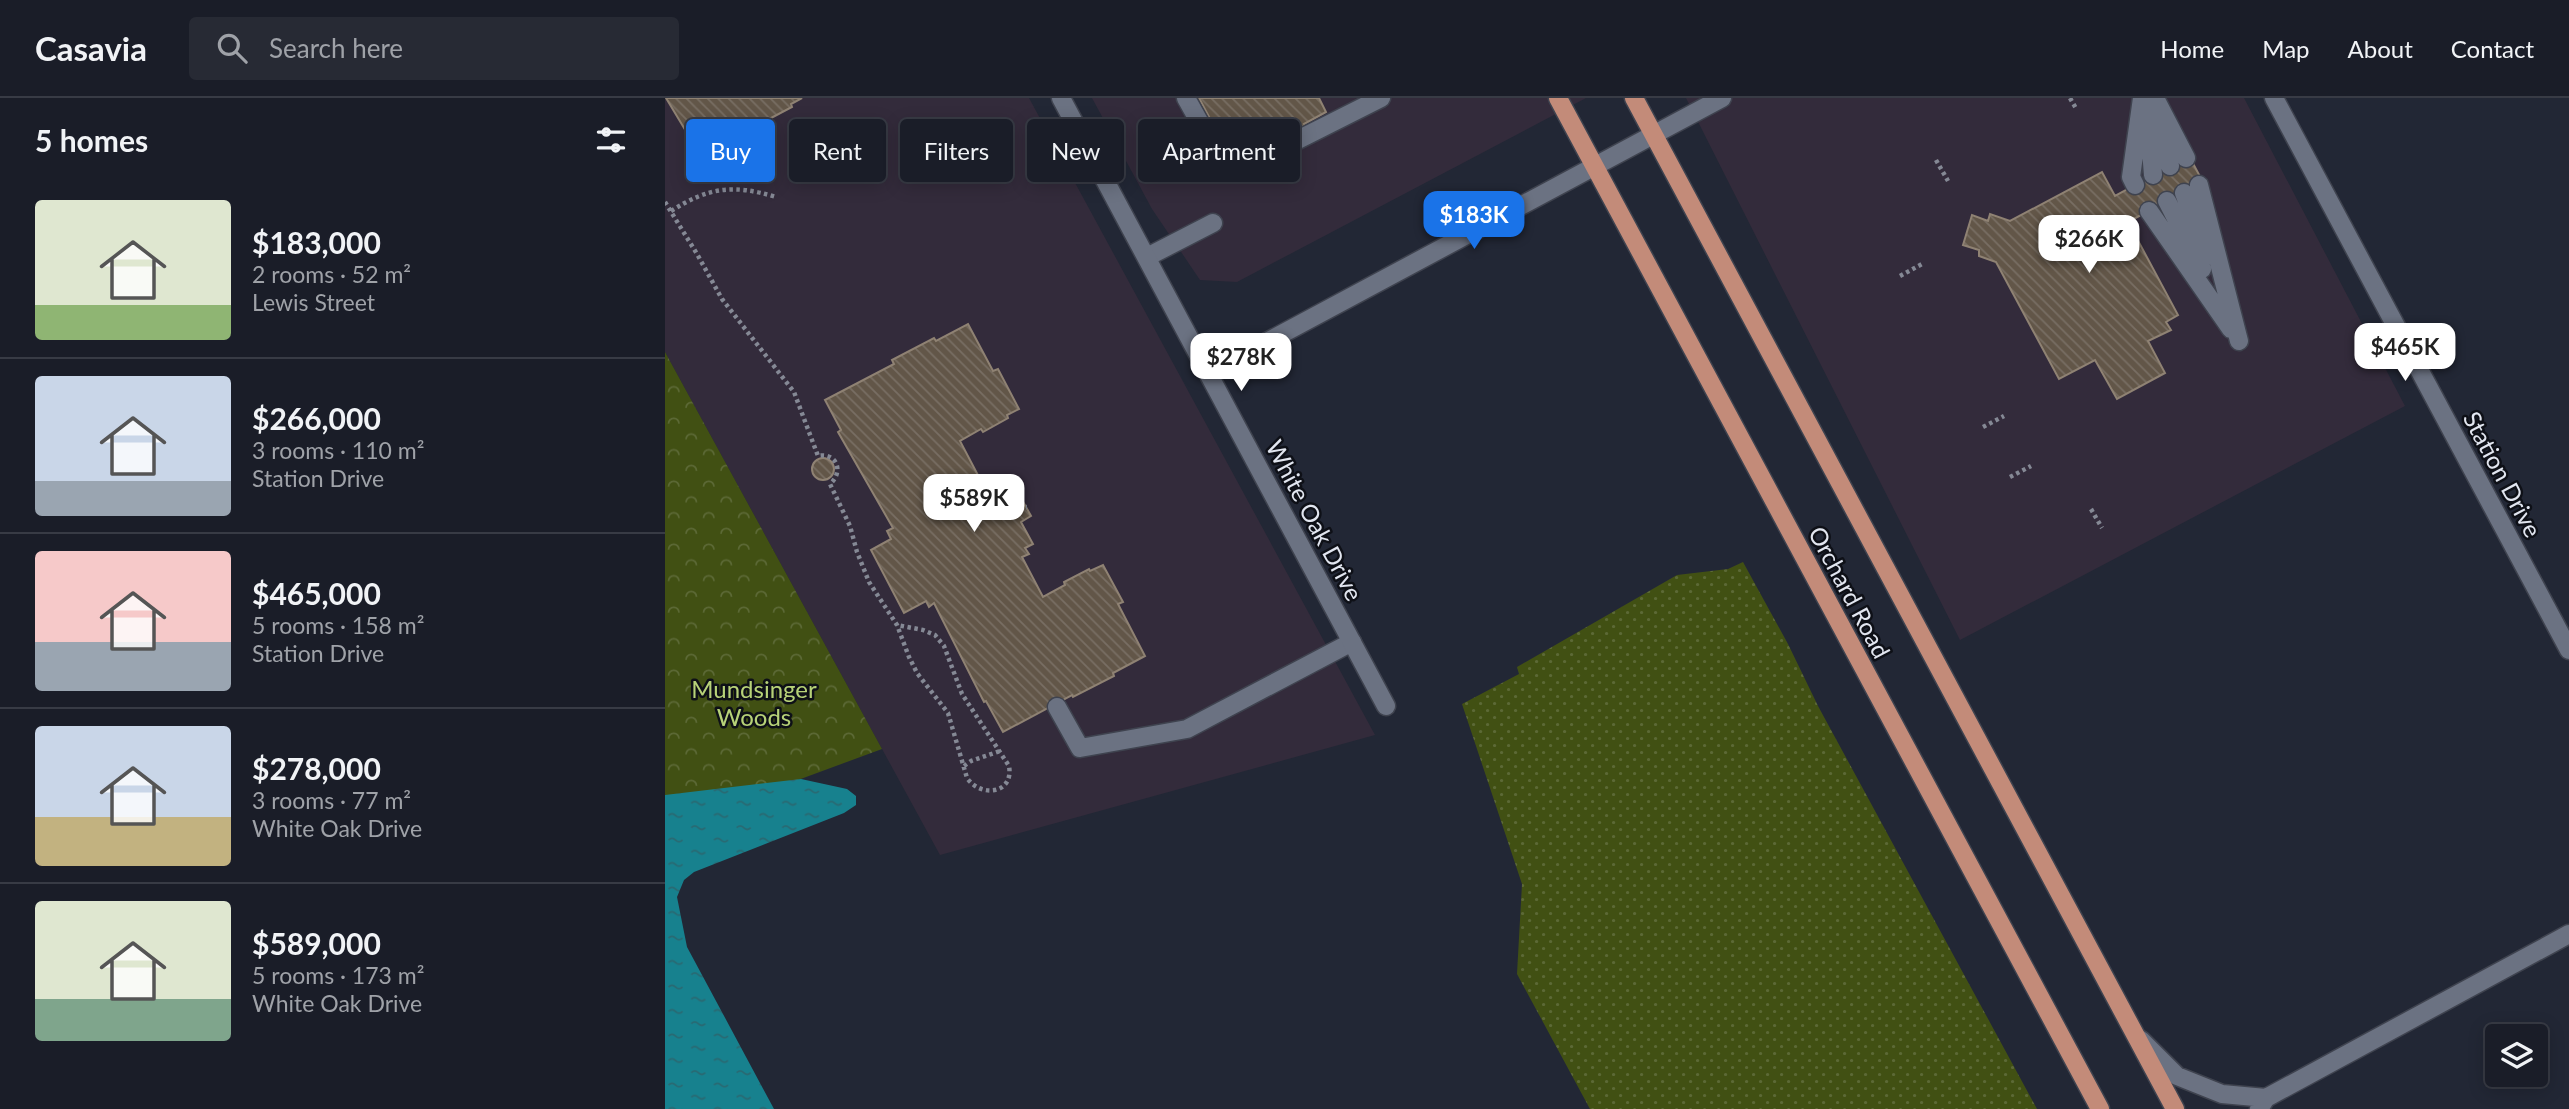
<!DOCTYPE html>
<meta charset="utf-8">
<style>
:root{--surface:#1a1d28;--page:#272a34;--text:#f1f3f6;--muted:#9fa2a8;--line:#383b45;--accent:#1a73e8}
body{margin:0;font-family:Lato,sans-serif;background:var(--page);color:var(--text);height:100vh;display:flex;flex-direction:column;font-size:26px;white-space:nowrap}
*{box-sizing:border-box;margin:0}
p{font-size:23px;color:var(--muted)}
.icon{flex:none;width:38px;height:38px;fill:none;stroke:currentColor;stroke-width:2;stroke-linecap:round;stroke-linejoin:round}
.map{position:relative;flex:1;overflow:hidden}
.drawer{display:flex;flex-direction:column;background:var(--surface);width:665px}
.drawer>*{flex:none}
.hud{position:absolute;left:21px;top:21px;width:665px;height:63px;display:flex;gap:14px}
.buttons{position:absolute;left:1820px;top:926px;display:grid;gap:14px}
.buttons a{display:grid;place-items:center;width:63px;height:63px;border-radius:7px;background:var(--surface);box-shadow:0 4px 18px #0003,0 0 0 2px var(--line);font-size:35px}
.price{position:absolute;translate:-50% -60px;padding:0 16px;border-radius:14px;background:#fff;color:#222;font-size:23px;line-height:46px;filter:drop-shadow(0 2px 4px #0008)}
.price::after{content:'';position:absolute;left:50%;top:42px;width:21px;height:16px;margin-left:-10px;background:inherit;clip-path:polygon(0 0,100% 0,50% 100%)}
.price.on{background:var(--accent);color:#fff}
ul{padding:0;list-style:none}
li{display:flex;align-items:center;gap:21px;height:175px;padding:0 35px}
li+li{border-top:2px solid var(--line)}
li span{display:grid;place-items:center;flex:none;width:196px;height:140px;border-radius:7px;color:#555}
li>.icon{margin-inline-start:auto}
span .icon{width:84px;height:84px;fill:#fffc;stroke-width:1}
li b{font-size:30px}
h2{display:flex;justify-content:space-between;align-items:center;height:84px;padding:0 35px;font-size:30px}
.tag{padding:0 24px;border-radius:7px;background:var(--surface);box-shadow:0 4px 18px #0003,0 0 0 2px var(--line);font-size:24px;line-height:63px}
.tag.on{background:var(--accent);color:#fff}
header{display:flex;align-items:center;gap:42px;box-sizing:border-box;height:98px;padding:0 35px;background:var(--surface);border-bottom:2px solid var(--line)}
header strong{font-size:33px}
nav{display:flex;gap:38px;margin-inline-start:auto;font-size:24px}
.search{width:490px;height:63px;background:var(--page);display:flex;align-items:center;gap:18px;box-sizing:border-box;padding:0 24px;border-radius:7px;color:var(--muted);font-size:26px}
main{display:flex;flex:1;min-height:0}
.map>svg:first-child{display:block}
.commercial{fill:#332b3b}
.grass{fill:url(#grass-dots)}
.park{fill:url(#park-crowns)}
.water{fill:url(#water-ripples)}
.building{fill:url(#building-back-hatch);stroke:#8f8273;stroke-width:2}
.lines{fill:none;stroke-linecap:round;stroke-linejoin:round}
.lane-casing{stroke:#3f434f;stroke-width:21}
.street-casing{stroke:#3f434f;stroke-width:21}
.primary-casing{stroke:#3f434f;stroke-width:21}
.path{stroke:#858995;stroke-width:4.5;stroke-dasharray:3.5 3.5;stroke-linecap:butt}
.lane{stroke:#6b7282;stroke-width:18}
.street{stroke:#6b7282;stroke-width:18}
.primary{stroke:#c38b79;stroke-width:18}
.labels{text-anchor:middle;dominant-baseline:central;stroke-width:5;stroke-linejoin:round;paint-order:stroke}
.street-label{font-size:24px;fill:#e2e6f0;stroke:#0e1017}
.park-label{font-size:24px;fill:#b7d278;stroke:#0e1017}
</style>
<header>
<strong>Casavia</strong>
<div class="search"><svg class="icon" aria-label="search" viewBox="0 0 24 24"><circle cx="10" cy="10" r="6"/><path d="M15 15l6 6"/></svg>Search here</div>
<nav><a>Home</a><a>Map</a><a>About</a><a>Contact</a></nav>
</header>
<main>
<section class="drawer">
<h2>5 homes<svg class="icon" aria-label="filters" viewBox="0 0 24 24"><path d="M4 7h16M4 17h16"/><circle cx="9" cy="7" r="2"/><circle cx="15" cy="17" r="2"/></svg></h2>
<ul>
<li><span style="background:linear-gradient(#dfe7d0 75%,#8fb573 0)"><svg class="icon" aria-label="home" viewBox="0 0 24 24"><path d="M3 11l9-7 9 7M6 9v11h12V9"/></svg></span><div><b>$183,000</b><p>2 rooms · 52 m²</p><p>Lewis Street</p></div></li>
<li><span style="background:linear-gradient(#c9d6e8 75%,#9aa5b1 0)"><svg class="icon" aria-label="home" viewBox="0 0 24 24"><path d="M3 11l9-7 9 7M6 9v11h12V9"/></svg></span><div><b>$266,000</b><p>3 rooms · 110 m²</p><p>Station Drive</p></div></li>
<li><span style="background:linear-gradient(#f6c9c9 65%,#9aa5b1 0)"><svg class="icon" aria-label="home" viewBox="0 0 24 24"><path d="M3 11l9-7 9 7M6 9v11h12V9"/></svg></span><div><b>$465,000</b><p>5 rooms · 158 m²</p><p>Station Drive</p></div></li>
<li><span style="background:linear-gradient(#c9d6e8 65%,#c2b280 0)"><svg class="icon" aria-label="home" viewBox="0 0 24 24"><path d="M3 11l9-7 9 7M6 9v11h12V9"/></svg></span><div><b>$278,000</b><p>3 rooms · 77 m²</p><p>White Oak Drive</p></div></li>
<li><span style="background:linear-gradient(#dfe7d0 70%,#7fa58c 0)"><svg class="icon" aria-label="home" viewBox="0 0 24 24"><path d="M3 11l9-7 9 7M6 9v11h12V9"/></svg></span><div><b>$589,000</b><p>5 rooms · 173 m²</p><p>White Oak Drive</p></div></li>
</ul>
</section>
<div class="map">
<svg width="1904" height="1011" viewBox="0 0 1904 1011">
<defs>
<pattern id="grass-dots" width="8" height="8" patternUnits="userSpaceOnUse" patternTransform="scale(1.75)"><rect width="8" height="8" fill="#415013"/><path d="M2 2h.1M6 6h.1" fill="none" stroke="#5c6936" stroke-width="1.8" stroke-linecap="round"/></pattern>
<pattern id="park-crowns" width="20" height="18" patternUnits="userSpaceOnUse" patternTransform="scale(1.75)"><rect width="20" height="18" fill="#415013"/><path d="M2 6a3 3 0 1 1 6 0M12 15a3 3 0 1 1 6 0" fill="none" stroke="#5c6936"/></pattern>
<pattern id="water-ripples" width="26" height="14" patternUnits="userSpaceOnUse" patternTransform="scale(1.75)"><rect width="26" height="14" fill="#17818e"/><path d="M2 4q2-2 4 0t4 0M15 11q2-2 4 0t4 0" fill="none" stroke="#296972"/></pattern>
<pattern id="building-back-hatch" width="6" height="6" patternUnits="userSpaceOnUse" patternTransform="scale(1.75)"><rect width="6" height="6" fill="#625648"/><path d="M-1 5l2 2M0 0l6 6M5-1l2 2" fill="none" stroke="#786e63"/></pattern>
</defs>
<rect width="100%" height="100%" fill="#222735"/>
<!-- commercial -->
<path class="commercial" d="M 0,0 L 364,0 L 710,637 L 275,757 L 0,254 Z
M 427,0 L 921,0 L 572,184 L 535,182 L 487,111 Z
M 1021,0 L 1579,0 L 1740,308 L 1295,542 Z"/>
<!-- grass -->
<path class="grass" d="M 1078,464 L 1123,546 L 1153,608 L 1372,1011 L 925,1011 L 852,876 L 857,786 L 797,606 L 854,576 L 852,569 L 1012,477 L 1063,471 Z"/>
<!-- park -->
<path class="park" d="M 0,254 L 217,651 L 0,731 Z"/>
<!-- water -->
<path class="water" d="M 136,681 L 182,691 L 191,698 L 191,707 L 179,715 L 29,774 L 19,782 L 12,799 L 22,849 L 109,1011 L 0,1011 L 0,697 Z"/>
<!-- building -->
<path class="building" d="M 1,0 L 137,0 L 126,6 L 127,9 L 87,30 L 86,27 L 34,55 Z
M 534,0 L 654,0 L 661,14 L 639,26 L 642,31 L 624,39 L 622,35 L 591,52 L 574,20 L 551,32 Z
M 1524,58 L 1538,84 L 1463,124 L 1513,217 L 1501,224 L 1506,232 L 1483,243 L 1500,275 L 1452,301 L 1430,262 L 1394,281 L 1331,164 L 1314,158 L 1314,152 L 1298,147 L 1307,117 L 1323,123 L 1325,116 L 1345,123 L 1437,74 L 1450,98 Z
M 303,226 L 328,273 L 333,271 L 354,311 L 342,317 L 343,320 L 318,334 L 316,331 L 295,343 L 316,383 L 322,379 L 326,388 L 335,383 L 347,406 L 356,400 L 366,418 L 356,424 L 368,446 L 360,450 L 364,456 L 357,459 L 378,499 L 400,487 L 399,484 L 424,471 L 425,473 L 438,467 L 458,504 L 453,506 L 480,558 L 448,575 L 449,578 L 408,599 L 407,597 L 338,634 L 321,603 L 319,604 L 269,505 L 264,509 L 261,503 L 239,515 L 206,452 L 226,441 L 222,433 L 228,430 L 173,334 L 176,332 L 160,302 L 229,266 L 227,262 L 269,240 L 271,243 Z
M147 371a11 11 0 1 1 22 0a11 11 0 1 1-22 0Z"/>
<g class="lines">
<!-- lane casing -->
<g class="lane-casing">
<path id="lane" d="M 521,0 L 555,61 L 583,67 L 716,0
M 1490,0 L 1521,60
M 1483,15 L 1488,77
M 1491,17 L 1505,68
M 1470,87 L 1466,79 L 1477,0
M 1534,87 L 1574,243
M 1519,95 L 1542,158
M 1502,103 L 1537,171
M 1484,113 L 1566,231
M 482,159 L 548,125
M 392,609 L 415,650 L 522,631 L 687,544
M 1476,942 L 1512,978 L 1557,996 L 1601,1000
M 1594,1011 L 1601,1000 L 1904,836"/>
</g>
<!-- street casing -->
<g class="street-casing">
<path id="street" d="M 396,0 L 721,608
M 1609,0 L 1904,552
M 544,275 L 1057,0"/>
</g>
<!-- primary casing -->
<g class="primary-casing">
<path id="primary" d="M 893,0 L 1435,1011
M 969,0 L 1510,1011"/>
</g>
<!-- path -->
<path class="path" d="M 1405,0 L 1412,12
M 1271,62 L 1283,83
M 0,104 L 32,156 L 57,201 L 129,294 L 153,358 C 172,354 179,374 165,386 L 185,428 L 192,454 L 204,484 L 232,527 L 244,559 L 252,575 L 283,615 L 302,680 C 316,700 349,696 344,668 L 297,596 L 279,548 L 270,537 L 258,532 L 232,527
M 6,113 C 44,89 68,86 111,99
M 1235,178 L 1257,166
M 1318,329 L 1339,318
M 1345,379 L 1366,368
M 361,409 L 362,409
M 1426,411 L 1437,430
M 299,668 L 306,663 L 335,653"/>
<!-- lane -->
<use href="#lane" class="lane"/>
<!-- street -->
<use href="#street" class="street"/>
<!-- primary -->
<use href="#primary" class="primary"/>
</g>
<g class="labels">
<!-- street labels -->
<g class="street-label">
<text transform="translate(1838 376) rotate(62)">Station Drive</text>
<text transform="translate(650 422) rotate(62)">White Oak Drive</text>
<text transform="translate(1185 494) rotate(62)">Orchard Road</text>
</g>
<!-- park labels -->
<g class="park-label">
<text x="89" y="590">Mundsinger<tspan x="89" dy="28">Woods</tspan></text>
</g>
</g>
</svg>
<div class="buttons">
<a><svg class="icon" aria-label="layers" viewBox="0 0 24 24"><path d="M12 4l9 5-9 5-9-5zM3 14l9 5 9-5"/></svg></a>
</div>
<b class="price on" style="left:809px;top:153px">$183K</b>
<b class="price" style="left:1424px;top:177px">$266K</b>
<b class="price" style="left:1740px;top:285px">$465K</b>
<b class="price" style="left:576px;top:295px">$278K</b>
<b class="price" style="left:309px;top:436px">$589K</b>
<div class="hud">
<a class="tag on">Buy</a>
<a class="tag">Rent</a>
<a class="tag">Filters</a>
<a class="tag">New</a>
<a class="tag">Apartment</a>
</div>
</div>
</main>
